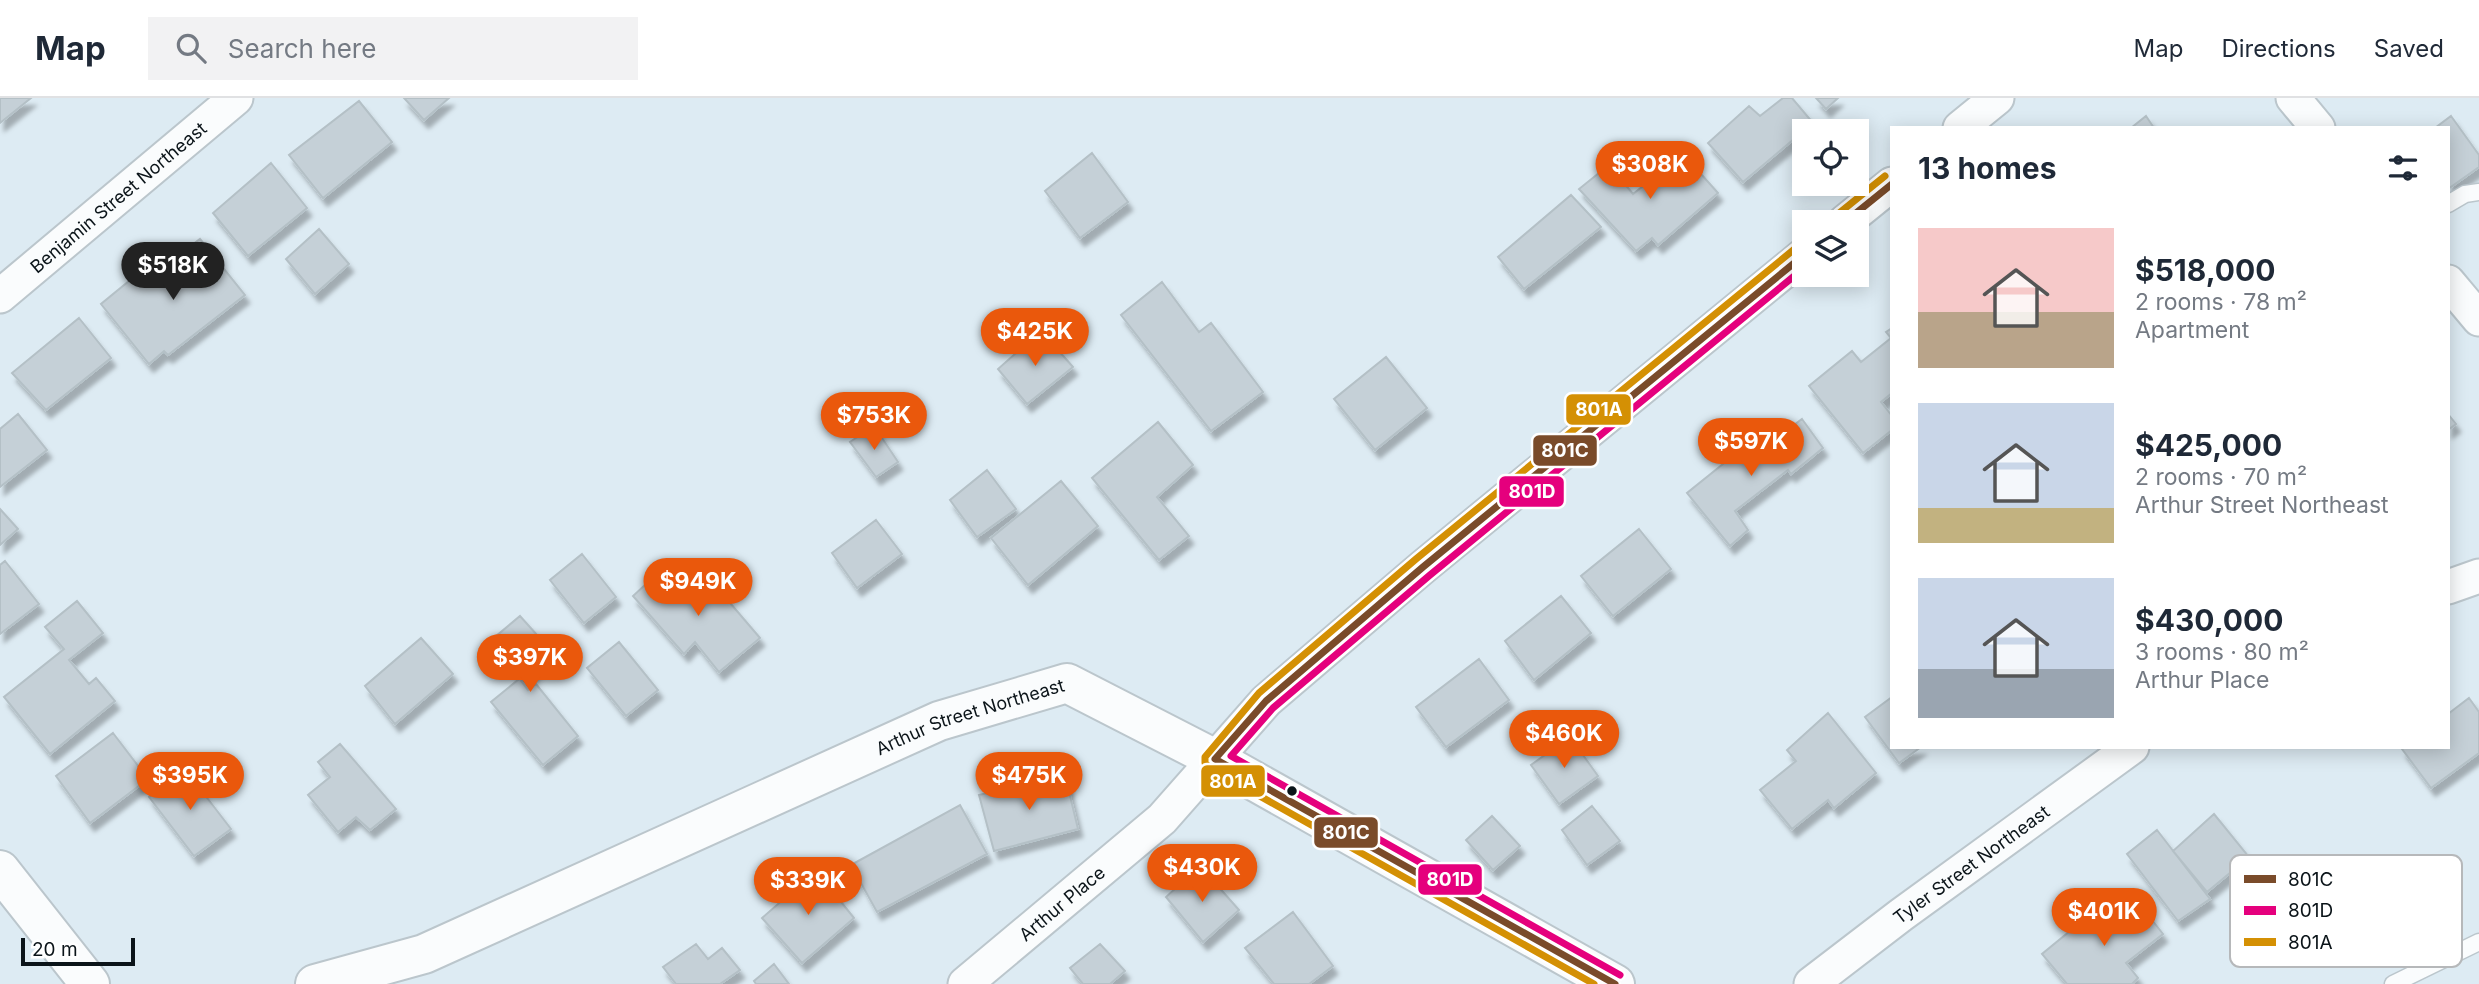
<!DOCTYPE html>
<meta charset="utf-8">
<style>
:root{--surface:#fff;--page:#f2f2f3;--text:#1f2937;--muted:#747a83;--line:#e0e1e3;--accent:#ea580c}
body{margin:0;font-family:Inter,sans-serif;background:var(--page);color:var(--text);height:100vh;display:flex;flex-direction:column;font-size:26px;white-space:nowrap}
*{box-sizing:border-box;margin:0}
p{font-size:23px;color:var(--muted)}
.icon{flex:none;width:38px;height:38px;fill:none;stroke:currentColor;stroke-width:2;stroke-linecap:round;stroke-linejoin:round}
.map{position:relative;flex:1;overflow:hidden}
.sheet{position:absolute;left:1890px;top:28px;width:560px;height:623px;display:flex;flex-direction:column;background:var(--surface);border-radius:0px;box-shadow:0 4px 18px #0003}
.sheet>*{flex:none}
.tools{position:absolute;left:1792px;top:21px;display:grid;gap:14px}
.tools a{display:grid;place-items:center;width:77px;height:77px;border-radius:0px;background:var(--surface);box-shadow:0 4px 18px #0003;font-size:35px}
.scale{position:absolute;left:21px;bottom:18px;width:114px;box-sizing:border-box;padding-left:7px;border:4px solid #0b1419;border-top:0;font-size:19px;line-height:24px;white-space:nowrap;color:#0b1419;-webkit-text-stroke:5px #fff;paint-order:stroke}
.price{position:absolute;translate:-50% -60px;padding:0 16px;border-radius:24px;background:var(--accent);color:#fff;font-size:23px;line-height:46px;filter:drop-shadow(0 2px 4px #0008)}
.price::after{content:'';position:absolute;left:50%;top:42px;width:21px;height:16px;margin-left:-10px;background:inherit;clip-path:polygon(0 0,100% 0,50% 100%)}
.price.active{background:#222;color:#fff}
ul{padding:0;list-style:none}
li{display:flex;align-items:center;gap:21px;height:175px;padding:0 28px}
li span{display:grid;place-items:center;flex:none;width:196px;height:140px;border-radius:0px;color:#555}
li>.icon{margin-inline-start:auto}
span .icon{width:84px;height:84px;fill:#fffc;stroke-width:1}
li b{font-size:30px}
h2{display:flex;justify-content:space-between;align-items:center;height:84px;padding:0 28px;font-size:30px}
header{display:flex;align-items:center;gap:42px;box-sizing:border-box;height:98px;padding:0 35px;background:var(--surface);border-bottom:2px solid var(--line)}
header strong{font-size:33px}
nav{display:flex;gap:38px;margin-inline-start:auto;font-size:24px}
.search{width:490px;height:63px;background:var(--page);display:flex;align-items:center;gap:18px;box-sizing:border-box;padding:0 24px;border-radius:0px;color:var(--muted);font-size:26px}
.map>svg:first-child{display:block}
.building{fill:#c5d0d7;stroke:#b4c0c6;stroke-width:2;filter:url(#shadow)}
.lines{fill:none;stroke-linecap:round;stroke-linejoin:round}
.lane-casing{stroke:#bbc6cc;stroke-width:19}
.street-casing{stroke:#bbc6cc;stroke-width:37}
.secondary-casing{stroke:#bbc6cc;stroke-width:42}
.lane{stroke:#fafcfd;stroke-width:16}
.street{stroke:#fafcfd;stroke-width:33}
.secondary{stroke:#fafcfd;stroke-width:38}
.bus-1-casing{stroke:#fff;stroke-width:12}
.bus-2-casing{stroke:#fff;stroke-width:12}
.bus-3-casing{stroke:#fff;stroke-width:12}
.bus-1{stroke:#7a4b2a;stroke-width:7}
.bus-2{stroke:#e5007d;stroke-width:7}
.bus-3{stroke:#d49004;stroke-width:7}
.bus-dot{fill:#0b1419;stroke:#fff;stroke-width:2.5}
.labels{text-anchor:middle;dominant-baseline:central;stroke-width:6;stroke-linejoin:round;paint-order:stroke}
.street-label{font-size:18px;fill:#0b1419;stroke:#fff}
.key{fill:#fff;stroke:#b6b8ba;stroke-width:2}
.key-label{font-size:19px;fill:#0b1419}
.line-badge{stroke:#fff;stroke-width:2.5}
.badge-label{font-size:19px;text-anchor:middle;font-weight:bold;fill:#fff}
</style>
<header>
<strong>Map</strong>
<div class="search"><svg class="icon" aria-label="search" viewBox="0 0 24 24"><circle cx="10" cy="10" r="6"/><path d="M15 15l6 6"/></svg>Search here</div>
<nav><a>Map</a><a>Directions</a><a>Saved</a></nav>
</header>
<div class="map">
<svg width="2479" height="886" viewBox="0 0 2479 886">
<defs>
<filter id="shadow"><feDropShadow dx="4.5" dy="8" stdDeviation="2" flood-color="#0004"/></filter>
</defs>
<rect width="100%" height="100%" fill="#ddebf3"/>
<!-- building -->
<path class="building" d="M 0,0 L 31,0 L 0,25 Z
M 404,0 L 449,0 L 424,22 Z
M 1783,0 L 1792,0 L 1813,25 L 1743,84 L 1708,45 L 1749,8 L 1760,18 Z
M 1816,0 L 1838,0 L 1826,11 Z
M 359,3 L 392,44 L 323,100 L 289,57 Z
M 2146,18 L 2154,30 L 2131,30 Z
M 2451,18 L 2479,57 L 2479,69 L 2448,91 L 2448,30 L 2435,30 Z
M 1092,55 L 1128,104 L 1080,140 L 1045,93 Z
M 1683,56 L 1718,95 L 1658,147 L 1652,140 L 1636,153 L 1579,91 L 1609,67 L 1633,96 Z
M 271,65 L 307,110 L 248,158 L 213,115 Z
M 1571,97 L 1601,129 L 1524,191 L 1498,159 Z
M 319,131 L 349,166 L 315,196 L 286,161 Z
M 200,141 L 245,197 L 168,257 L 164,253 L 149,266 L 101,206 L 140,174 L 146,182 Z
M 1162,184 L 1199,234 L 1211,225 L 1263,294 L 1211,333 L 1121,217 Z
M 79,220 L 111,260 L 46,312 L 12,275 Z
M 1892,230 L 1892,295 L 1881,304 L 1892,318 L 1892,332 L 1863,355 L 1809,288 L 1852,253 L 1861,264 L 1891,240 L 1886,234 Z
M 1041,233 L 1073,269 L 1027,306 L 998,271 Z
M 1386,259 L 1427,310 L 1375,352 L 1334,301 Z
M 18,316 L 47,352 L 0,389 L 0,331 Z
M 2448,316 L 2456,326 L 2448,332 Z
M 1802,321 L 1823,350 L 1791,376 L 1788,372 L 1735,413 L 1748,432 L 1730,448 L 1687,395 L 1743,350 L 1750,360 Z
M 1158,324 L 1193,367 L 1157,399 L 1189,438 L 1159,462 L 1092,380 Z
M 874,328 L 898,364 L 876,379 L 850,344 Z
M 987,372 L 1016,411 L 977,439 L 950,402 Z
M 1061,383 L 1098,428 L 1028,487 L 991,440 Z
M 0,411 L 18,431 L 0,447 Z
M 876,422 L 902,456 L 857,490 L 832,455 Z
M 1639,431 L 1671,471 L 1613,518 L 1581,478 Z
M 582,456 L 616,499 L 584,525 L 550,482 Z
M 5,463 L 39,506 L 0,536 L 0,467 Z
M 701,471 L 760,540 L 719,574 L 695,544 L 684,556 L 633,498 L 660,473 L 676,494 Z
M 1561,498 L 1591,535 L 1534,582 L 1505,543 Z
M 77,503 L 103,535 L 69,562 L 89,586 L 96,580 L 115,603 L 50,656 L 4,599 L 64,551 L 45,529 Z
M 520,518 L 554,556 L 521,583 L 528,592 L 536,586 L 578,638 L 543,667 L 491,604 L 519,581 L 489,544 Z
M 421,540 L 453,576 L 395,626 L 365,588 Z
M 619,544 L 658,592 L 626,618 L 587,570 Z
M 1479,561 L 1509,602 L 1446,649 L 1416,609 Z
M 1892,599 L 1892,649 L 1921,649 L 1899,665 L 1865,619 Z
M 2469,600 L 2479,614 L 2479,655 L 2431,690 L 2402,651 L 2405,649 L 2448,649 L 2448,616 Z
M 1828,615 L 1876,675 L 1834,710 L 1828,702 L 1792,731 L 1760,692 L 1796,663 L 1787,652 Z
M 113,635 L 148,681 L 90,725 L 56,678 Z
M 1570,639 L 1598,678 L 1559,706 L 1531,667 Z
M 340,646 L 396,711 L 370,732 L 356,719 L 338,734 L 308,697 L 330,679 L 318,664 Z
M 184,670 L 231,731 L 194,758 L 149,699 Z
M 1065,677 L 1078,731 L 994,753 L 979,697 Z
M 960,707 L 987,756 L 877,814 L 851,767 Z
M 1592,708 L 1620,743 L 1587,767 L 1562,732 Z
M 2214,716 L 2249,759 L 2207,794 L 2173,753 Z
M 1492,718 L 1520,748 L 1493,772 L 1466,742 Z
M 2157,732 L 2210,801 L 2178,823 L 2127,756 Z
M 1200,768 L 1239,812 L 1203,844 L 1166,799 Z
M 816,773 L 854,820 L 802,865 L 762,820 Z
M 2133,798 L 2163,836 L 2126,865 L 2138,880 L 2132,886 L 2067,886 L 2042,856 L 2086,820 L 2096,831 Z
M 1293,814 L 1333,868 L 1309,886 L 1274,886 L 1245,850 Z
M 696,846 L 708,861 L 722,850 L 740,872 L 720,886 L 676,886 L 663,869 Z
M 1100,846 L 1125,873 L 1110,886 L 1083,886 L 1070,870 Z
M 774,866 L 789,886 L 756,886 L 754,883 Z"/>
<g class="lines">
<!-- lane casing -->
<g class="lane-casing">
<path id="lane" d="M 2448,106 L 2465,96 L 2479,94
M 2393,886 L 2479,844"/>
</g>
<!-- street casing -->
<g class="street-casing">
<g id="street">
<path d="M 2293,0 L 2318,30"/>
<path d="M 1960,30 L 1997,0"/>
<path d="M 1845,124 L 1892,86"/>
<path d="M 2448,184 L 2479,221"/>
<path id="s1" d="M 0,198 L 236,0"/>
<path d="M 2448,489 L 2479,478"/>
<path id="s2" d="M 965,886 L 1162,721 L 1266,603 L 1423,469 L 1804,157"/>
<path id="s3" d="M 1811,886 L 1901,817 L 2132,649"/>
</g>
</g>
<!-- secondary casing -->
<g class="secondary-casing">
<g id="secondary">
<path d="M 0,772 L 90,886"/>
<path id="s4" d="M 315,886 L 424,856 L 939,623 L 1067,585 L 1215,661 L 1615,886"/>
</g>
</g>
<!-- lane -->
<use href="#lane" class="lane"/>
<!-- street -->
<use href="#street" class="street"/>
<!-- secondary -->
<use href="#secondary" class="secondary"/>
<!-- bus-1 casing -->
<g class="bus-1-casing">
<path id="bus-1" d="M 1845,124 L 1892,86
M 1615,886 L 1215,661 L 1266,603 L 1423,469 L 1804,157"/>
</g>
<!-- bus-2 casing -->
<g class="bus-2-casing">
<path id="bus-2" d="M 1620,877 L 1231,658 L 1273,610 L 1430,477 L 1804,170"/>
</g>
<!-- bus-3 casing -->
<g class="bus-3-casing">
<path id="bus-3" d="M 1838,116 L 1885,78
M 1594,886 L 1210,670 L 1205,665 L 1205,659 L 1259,595 L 1416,461 L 1797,149"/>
</g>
<!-- bus-1 -->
<use href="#bus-1" class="bus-1"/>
<!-- bus-2 -->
<use href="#bus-2" class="bus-2"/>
<!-- bus-3 -->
<use href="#bus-3" class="bus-3"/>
</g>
<!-- markers -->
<circle class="bus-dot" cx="1292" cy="693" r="6"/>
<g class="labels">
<!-- street labels -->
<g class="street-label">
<text stroke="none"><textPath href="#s1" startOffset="154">Benjamin Street Northeast</textPath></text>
<text stroke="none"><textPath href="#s4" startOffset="709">Arthur Street Northeast</textPath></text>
<text stroke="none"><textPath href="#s3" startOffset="200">Tyler Street Northeast</textPath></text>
<text stroke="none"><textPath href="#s2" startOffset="126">Arthur Place</textPath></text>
</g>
</g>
<!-- legend -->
<rect x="2230" y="757" width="232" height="112" rx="10" class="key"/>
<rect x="2244" y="777" width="32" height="8" fill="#7a4b2a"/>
<rect x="2244" y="808" width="32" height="9" fill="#e5007d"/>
<rect x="2244" y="840" width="32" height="8" fill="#d49004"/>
<g class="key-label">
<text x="2288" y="788">801C</text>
<text x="2288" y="819">801D</text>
<text x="2288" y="851">801A</text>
</g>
<g class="line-badge">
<rect x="1565" y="295" width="67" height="33" rx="7" fill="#d49004"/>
<rect x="1532" y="336" width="66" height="33" rx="7" fill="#7a4b2a"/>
<rect x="1498" y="377" width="67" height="33" rx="7" fill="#e5007d"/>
<rect x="1200" y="666" width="66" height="34" rx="7" fill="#d49004"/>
<rect x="1313" y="718" width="66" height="33" rx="7" fill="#7a4b2a"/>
<rect x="1417" y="765" width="66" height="33" rx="7" fill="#e5007d"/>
</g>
<g class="badge-label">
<text x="1599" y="318">801A</text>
<text x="1565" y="359">801C</text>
<text x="1532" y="400">801D</text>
<text x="1233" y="690">801A</text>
<text x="1346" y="741">801C</text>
<text x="1450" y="788">801D</text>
</g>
</svg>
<div class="tools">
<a><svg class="icon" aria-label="locate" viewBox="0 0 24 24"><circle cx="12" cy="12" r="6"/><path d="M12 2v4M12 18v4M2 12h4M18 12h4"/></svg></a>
<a><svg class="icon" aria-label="layers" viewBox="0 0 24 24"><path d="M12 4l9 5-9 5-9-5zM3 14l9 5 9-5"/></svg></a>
</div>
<div class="scale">20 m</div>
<b class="price" style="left:1650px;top:103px">$308K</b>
<b class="price active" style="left:173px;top:204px">$518K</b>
<b class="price" style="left:1035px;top:270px">$425K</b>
<b class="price" style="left:874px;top:354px">$753K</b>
<b class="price" style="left:1751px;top:380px">$597K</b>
<b class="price" style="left:698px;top:520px">$949K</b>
<b class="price" style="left:530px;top:596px">$397K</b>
<b class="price" style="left:1564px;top:672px">$460K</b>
<b class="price" style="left:190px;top:714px">$395K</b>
<b class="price" style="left:1029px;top:714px">$475K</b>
<b class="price" style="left:1202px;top:806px">$430K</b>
<b class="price" style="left:808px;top:819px">$339K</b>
<b class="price" style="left:2104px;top:850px">$401K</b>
<section class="sheet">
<h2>13 homes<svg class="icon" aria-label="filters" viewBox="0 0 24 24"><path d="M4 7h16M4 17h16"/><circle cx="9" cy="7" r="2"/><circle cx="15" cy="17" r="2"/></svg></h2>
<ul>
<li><span style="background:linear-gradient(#f6c9c9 60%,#b9a48a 0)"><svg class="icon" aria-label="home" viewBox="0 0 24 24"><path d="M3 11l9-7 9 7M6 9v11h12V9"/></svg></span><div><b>$518,000</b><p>2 rooms · 78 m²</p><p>Apartment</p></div></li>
<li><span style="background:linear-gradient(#c9d6e8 75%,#c2b280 0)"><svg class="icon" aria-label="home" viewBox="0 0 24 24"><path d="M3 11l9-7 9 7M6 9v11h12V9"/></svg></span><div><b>$425,000</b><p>2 rooms · 70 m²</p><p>Arthur Street Northeast</p></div></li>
<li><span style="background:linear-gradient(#c9d6e8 65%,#9aa5b1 0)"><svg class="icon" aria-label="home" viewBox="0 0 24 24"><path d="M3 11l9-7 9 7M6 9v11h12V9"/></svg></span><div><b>$430,000</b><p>3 rooms · 80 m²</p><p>Arthur Place</p></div></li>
</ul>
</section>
</div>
